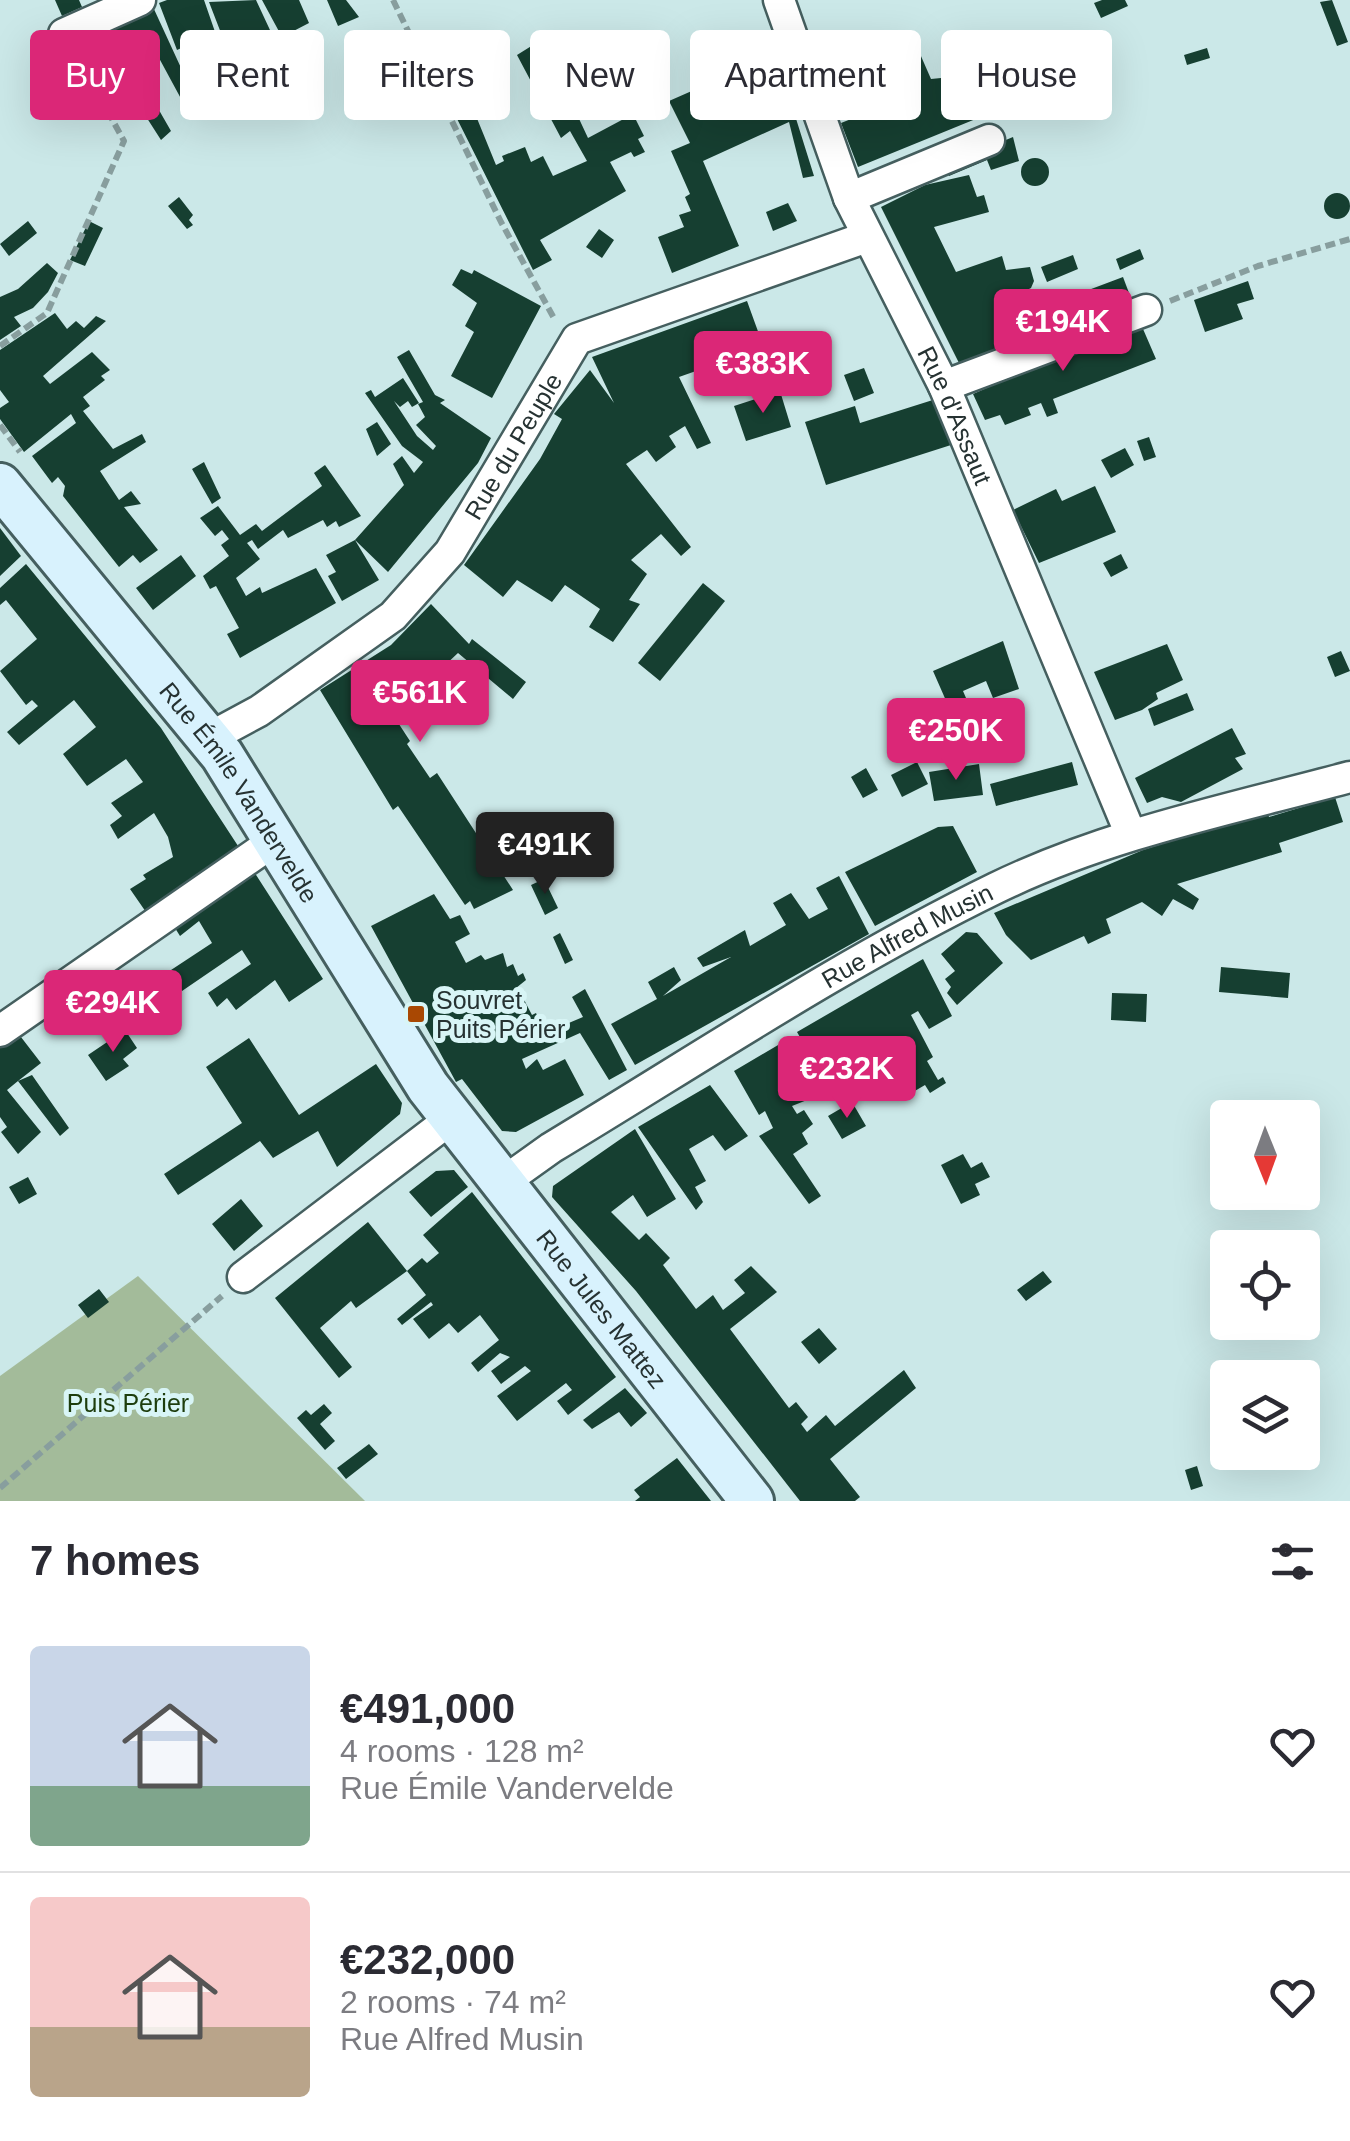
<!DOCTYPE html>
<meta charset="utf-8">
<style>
:root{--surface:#fff;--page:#f7f7f7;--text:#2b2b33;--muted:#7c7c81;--line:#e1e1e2;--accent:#db2777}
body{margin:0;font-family:Helvetica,sans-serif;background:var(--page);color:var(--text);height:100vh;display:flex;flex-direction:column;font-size:38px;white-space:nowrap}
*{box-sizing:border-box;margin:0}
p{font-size:32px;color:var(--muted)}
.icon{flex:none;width:55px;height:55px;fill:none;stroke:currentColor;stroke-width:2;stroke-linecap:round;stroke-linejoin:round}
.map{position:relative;height:1501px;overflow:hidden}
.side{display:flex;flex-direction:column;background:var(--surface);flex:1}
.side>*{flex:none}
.top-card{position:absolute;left:30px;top:30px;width:1290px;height:90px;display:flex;gap:20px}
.needle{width:65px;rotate:179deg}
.controls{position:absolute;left:1210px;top:1100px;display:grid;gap:20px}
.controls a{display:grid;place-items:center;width:110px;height:110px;border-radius:10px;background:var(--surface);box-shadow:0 10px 40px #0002;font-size:50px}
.price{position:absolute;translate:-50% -85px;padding:0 22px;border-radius:10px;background:var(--accent);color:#fff;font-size:32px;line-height:65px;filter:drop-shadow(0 2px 5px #0008)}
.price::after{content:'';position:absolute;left:50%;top:60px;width:30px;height:22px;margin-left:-15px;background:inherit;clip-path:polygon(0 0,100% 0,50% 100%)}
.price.active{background:#222;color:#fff}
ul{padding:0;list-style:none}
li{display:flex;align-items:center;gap:30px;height:250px;padding:0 30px}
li+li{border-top:2px solid var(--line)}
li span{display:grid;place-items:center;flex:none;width:280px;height:200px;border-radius:10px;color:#555}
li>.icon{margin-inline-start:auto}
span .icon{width:120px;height:120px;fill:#fffc;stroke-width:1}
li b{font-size:42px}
h2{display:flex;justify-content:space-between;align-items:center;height:120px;padding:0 30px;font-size:42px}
.pill{padding:0 35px;border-radius:10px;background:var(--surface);box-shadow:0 10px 40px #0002;font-size:35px;line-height:90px}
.pill.active{background:var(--accent);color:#fff}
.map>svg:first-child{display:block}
.forest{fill:#a3bb9a}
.building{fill:#163f31}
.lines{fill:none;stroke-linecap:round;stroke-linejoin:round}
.street-casing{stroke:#455f5f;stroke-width:35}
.secondary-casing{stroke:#455f5f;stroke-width:48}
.path{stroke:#889e9e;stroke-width:6;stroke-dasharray:10 5;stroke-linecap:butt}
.street{stroke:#fff;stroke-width:30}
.secondary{stroke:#d8f2fd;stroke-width:42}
.poi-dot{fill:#a94803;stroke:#d8f5f6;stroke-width:4}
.labels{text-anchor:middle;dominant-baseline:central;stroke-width:10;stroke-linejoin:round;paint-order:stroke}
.street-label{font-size:25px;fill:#263232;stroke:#d8f5f6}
.poi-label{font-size:25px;fill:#263232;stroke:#d8f5f6;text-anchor:start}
.park-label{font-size:25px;fill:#1d3d0d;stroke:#d8f5f6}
</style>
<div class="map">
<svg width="1350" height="1501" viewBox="0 0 1350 1501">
<rect width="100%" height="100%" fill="#cbe8e8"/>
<!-- forest -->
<path class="forest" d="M 138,1276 L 365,1501 L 0,1501 L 0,1376 Z"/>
<!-- building -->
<path class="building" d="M 55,0 L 79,0 L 82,7 L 62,16 Z
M 167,0 L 204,0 L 223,55 L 207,62 L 197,41 L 177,50 L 159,3 Z
M 256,0 L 283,58 L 266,65 L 251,30 L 244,33 L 270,85 L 255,91 L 253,86 L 243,90 L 209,2 Z
M 262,0 L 299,0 L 309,23 L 282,37 Z
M 327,0 L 346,0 L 359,17 L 338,26 Z
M 1102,0 L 1125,0 L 1128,6 L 1101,18 L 1094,3 Z
M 1332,0 L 1348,42 L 1337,46 L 1320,2 Z
M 153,7 L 182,70 L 196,64 L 213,102 L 192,119 L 159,58 L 150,62 L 142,44 L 125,51 L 171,131 L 161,140 L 120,76 L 114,80 L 89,38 Z
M 910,31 L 931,79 L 951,77 L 960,92 L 995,77 L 1010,105 L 858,167 L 841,123 L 909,96 L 886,42 Z
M 533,45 L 550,78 L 545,82 L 554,100 L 567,93 L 588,138 L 633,114 L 644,136 L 638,139 L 645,152 L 634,157 L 631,152 L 610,162 L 626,191 L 540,240 L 552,260 L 533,270 L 426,57 L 451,46 L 461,75 L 452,81 L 472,119 L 476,116 L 496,165 L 504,161 L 502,156 L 525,147 L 531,162 L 543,156 L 553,176 L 587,161 L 570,131 L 561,138 L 517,55 Z
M 1207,48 L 1210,58 L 1187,65 L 1184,55 Z
M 754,59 L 760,72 L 775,66 L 782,74 L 814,176 L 803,178 L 789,122 L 703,161 L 739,246 L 672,273 L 658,237 L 684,227 L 679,215 L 691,211 L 685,197 L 690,194 L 671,151 L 690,143 L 669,101 L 694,90 L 692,85 L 733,70 L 739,83 L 729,88 L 738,106 L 755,106 L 737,67 Z
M 1013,137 L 1019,161 L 991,170 L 987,160 L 949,176 L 943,166 Z
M1021 172a14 14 0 1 1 28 0a14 14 0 1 1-28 0Z
M 969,175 L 977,197 L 984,195 L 989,212 L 934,227 L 956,272 L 1002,256 L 1006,270 L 1030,267 L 1034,281 L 1031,288 L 999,304 L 1020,344 L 961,367 L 881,207 L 925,185 Z
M1324 206a13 13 0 1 1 26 0a13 13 0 1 1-26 0Z
M 179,197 L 193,215 L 189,220 L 193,225 L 187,229 L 168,206 Z
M 788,203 L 797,221 L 773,231 L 766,212 Z
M 28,221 L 37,233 L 9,256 L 0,244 Z
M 89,221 L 103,228 L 85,266 L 70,260 Z
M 599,229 L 614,240 L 602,258 L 586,247 Z
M 1140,249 L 1144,259 L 1120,270 L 1116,259 Z
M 1073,255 L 1078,269 L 1047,282 L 1041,267 Z
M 47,263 L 58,273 L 48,292 L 33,308 L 14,317 L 21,326 L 0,340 L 0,297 L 18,289 Z
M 461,269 L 472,274 L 474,270 L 541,306 L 492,398 L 451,376 L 474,332 L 465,326 L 477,303 L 452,285 Z
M 1123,277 L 1132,301 L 1027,341 L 1017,317 Z
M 1248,281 L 1254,299 L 1237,304 L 1243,319 L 1205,332 L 1194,300 Z
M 747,301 L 768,359 L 765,364 L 727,370 L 732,388 L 720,392 L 717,386 L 704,391 L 696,371 L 679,377 L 711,443 L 697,449 L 685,426 L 669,436 L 676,447 L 656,462 L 647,450 L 626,464 L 691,547 L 681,556 L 661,534 L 631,560 L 647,574 L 629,600 L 640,604 L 613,642 L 589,627 L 600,609 L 565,585 L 552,602 L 517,580 L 503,597 L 464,565 L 540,459 L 562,419 L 554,414 L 590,370 L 614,403 L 592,357 Z
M 55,313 L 67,329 L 76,321 L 84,328 L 96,316 L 106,321 L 43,376 L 50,384 L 92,352 L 110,370 L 101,376 L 105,380 L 83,397 L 90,406 L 83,411 L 113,449 L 142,434 L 146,442 L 100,471 L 119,500 L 131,491 L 141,504 L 124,507 L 158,550 L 140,563 L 133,555 L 119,567 L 63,496 L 65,486 L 58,477 L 52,483 L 32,456 L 76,423 L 71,414 L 24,452 L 0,419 L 0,408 L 9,402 L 0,390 L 0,350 Z
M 1140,322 L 1156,359 L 1053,399 L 1058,413 L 1047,417 L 1041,403 L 1028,408 L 1031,415 L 1005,425 L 1000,415 L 985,420 L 973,394 L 989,387 L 986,380 Z
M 409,350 L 435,395 L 445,400 L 440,403 L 491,438 L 478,463 L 388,572 L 355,540 L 404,485 L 393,464 L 402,456 L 414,473 L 423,462 L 402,446 L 365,393 L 371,390 L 375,397 L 403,378 L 419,403 L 412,407 L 408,401 L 400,407 L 394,401 L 417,436 L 433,450 L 436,446 L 416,425 L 425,417 L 418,404 L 423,402 L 397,357 Z
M 864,368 L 874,393 L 854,401 L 844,375 Z
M 780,391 L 791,427 L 746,441 L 734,406 Z
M 936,399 L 951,445 L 826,485 L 805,422 L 855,406 L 860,423 Z
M 377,422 L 391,444 L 377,456 L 366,429 Z
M 1149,437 L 1156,457 L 1144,461 L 1137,441 Z
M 1125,448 L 1134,465 L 1111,478 L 1101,460 Z
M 204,462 L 221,498 L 212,504 L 192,469 Z
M 325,465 L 361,516 L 339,527 L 336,521 L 327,527 L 323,520 L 288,538 L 283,530 L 258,549 L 252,540 L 247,543 L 260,559 L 236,578 L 246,596 L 260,587 L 262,593 L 316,568 L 336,603 L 240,658 L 227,634 L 239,628 L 216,586 L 210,589 L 203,576 L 229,556 L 221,545 L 229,539 L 222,530 L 215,536 L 200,518 L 218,506 L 240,535 L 256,524 L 262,531 L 322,486 L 314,473 Z
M 1095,486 L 1116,532 L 1039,563 L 1013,510 L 1056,489 L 1062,501 Z
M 0,528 L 21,556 L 0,576 Z
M 355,540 L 379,580 L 342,601 L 328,576 L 336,572 L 326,555 Z
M 1121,554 L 1128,568 L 1111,577 L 1103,563 Z
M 181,555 L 196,576 L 153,610 L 136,588 Z
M 26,564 L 161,728 L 242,852 L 148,915 L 130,889 L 146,879 L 143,875 L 173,857 L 168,837 L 154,813 L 118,839 L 110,825 L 122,816 L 111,803 L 143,782 L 126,759 L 87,786 L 63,754 L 96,727 L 74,700 L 19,745 L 7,732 L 38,706 L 32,700 L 26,705 L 0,671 L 37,639 L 6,600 L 0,605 L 0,588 Z
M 703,583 L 725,601 L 660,681 L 638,663 Z
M 431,604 L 469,644 L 472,639 L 526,682 L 513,699 L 458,653 L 427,682 L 435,691 L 395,718 L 410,741 L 407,744 L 430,778 L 437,773 L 513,890 L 474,909 L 470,901 L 465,905 L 398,806 L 393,810 L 320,690 L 391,645 Z
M 1003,641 L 1019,689 L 993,698 L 986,681 L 963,691 L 969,705 L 951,712 L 933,671 Z
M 1167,644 L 1183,680 L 1156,693 L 1158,699 L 1142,710 L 1115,720 L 1094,672 Z
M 1341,651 L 1350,671 L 1335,677 L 1327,657 Z
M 1187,693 L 1194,710 L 1154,726 L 1148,709 Z
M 1232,728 L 1246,754 L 1235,758 L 1243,769 L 1181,802 L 1162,797 L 1147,803 L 1135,778 Z
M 917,762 L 928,784 L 902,797 L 891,775 Z
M 1072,762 L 1078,785 L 996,806 L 990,784 Z
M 979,764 L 983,795 L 934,801 L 929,772 Z
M 866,768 L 878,790 L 863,798 L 851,777 Z
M 1335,797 L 1343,822 L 1279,843 L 1282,852 L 1177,884 L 1199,899 L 1193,910 L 1173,899 L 1162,916 L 1142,902 L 1106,919 L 1111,933 L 1088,944 L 1084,936 L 1031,960 L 1006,935 L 994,913 L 1143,850 L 1267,811 L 1269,817 Z
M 953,826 L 977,872 L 875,926 L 845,872 L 938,827 Z
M 247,861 L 323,979 L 289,1002 L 275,980 L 236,1010 L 227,998 L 217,1007 L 208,993 L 251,964 L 242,950 L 182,991 L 168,972 L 212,943 L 199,921 L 180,936 L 175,928 Z
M 839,876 L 869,934 L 635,1065 L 611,1024 L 657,999 L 648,982 L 674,967 L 681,980 L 663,996 L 731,957 L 703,967 L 697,958 L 745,930 L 750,946 L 786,925 L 773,903 L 791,893 L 809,919 L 828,909 L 816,888 Z
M 544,879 L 558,908 L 545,915 L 531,885 Z
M 434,894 L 450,919 L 460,915 L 470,934 L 455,942 L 466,963 L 481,955 L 485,960 L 503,953 L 507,967 L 513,964 L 518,976 L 523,973 L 526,980 L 511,992 L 515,998 L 521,994 L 532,1015 L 536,1013 L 545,1033 L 583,1017 L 572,997 L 585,989 L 627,1070 L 609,1080 L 580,1033 L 522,1059 L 526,1069 L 537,1059 L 543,1070 L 565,1059 L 584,1095 L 516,1132 L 502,1131 L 462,1079 L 456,1082 L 371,926 Z
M 966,932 L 977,933 L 1003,963 L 957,1005 L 947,993 L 951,987 L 945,979 L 955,971 L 941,954 Z
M 560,933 L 573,960 L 565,964 L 553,937 Z
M 923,959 L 952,1016 L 929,1029 L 918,1011 L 911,1015 L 933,1057 L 927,1061 L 938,1080 L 943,1077 L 946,1083 L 930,1093 L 925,1085 L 913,1092 L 903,1074 L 893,1079 L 875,1041 L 860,1050 L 871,1069 L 858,1077 L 863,1087 L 849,1095 L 832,1066 L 821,1073 L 797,1032 Z
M 1221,967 L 1290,973 L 1288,998 L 1219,992 Z
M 1112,993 L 1147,994 L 1146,1022 L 1111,1020 Z
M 14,1028 L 41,1063 L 18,1081 L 32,1075 L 69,1128 L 60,1136 L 18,1081 L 7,1090 L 41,1132 L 18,1154 L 1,1132 L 7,1127 L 0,1117 L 0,1039 Z
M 125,1030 L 137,1048 L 123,1059 L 129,1066 L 106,1081 L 88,1055 Z
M 249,1038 L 299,1115 L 376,1064 L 402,1103 L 400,1114 L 337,1167 L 318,1131 L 273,1158 L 260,1141 L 178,1195 L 164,1174 L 242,1123 L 206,1067 Z
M 785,1041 L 808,1081 L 801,1086 L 807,1100 L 792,1106 L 797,1114 L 804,1110 L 813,1124 L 802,1133 L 808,1144 L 793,1154 L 821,1196 L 809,1204 L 759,1136 L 773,1128 L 765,1111 L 759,1115 L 734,1071 Z
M 710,1085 L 748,1136 L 725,1151 L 713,1135 L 689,1149 L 706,1181 L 695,1187 L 703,1202 L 696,1210 L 638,1127 Z
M 852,1102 L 866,1126 L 842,1139 L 828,1116 Z
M 635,1129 L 676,1199 L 647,1217 L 633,1195 L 611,1212 L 639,1240 L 646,1233 L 670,1258 L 663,1265 L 696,1309 L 713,1295 L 723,1310 L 745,1293 L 734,1280 L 751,1266 L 777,1292 L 730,1329 L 789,1408 L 796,1402 L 808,1417 L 801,1424 L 807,1432 L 826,1415 L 835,1426 L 904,1370 L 916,1388 L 830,1459 L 860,1497 L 855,1501 L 800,1501 L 636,1291 L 552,1197 L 553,1186 Z
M 963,1154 L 971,1168 L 982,1162 L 990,1177 L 975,1184 L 980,1195 L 961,1204 L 941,1165 Z
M 454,1170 L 468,1187 L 431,1217 L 409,1192 L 436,1171 Z
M 28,1177 L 37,1194 L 19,1204 L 9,1187 Z
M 472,1192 L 616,1377 L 568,1415 L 557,1401 L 572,1390 L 566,1383 L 517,1421 L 497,1396 L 531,1371 L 525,1366 L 501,1384 L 491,1371 L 510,1357 L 500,1353 L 478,1372 L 471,1363 L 499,1340 L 480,1315 L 458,1333 L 449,1323 L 429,1339 L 413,1319 L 433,1305 L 431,1302 L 402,1325 L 397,1319 L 426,1295 L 407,1271 L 356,1308 L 351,1301 L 320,1328 L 352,1367 L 339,1378 L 275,1298 L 368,1222 L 407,1271 L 422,1258 L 427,1263 L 439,1253 L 423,1235 Z
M 241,1199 L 263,1226 L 234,1251 L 212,1224 Z
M 1043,1271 L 1052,1282 L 1026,1301 L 1017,1290 Z
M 99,1289 L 109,1302 L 88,1318 L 78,1305 Z
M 819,1328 L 837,1349 L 819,1364 L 801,1342 Z
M 625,1388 L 647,1413 L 631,1427 L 619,1412 L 592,1429 L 583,1420 Z
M 324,1404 L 332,1413 L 320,1424 L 335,1441 L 325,1450 L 297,1418 L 306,1410 L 311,1415 Z
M 369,1444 L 378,1454 L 346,1479 L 337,1468 Z
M 677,1458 L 711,1501 L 635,1501 L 640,1497 L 634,1490 Z
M 1197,1466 L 1203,1486 L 1191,1490 L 1185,1470 Z"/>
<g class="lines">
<!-- street casing -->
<g class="street-casing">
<g id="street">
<path id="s1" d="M 779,0 L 849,198 L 944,386 L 1131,835"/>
<path d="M 64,34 L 140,0"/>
<path d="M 849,198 L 989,140"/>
<path d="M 944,386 L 1146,310"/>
<path id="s2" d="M 209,738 L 259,711 L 393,616 L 450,552 L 577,339 L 867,237"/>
<path d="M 0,1031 L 277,839"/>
<path id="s3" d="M 502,1183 L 551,1148 C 697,1060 842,963 996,888 C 1107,834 1231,809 1350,777"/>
<path d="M 243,1277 L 452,1118"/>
</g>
</g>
<!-- secondary casing -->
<g class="secondary-casing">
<g id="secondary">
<path id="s4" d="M 0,485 L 222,755 L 428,1087 L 752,1501"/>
</g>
</g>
<!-- path -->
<path class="path" d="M 393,0 L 501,222 L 555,320
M 1170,301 L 1258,266 L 1350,239
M 0,346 L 47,313 L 124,141 L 79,59
M 0,425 L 20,452
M 0,1488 L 222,1296"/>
<!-- street -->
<use href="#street" class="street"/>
<!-- secondary -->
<use href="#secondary" class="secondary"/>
</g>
<!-- markers -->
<rect class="poi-dot" x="406" y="1004" width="20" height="20" rx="5"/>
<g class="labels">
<!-- street labels -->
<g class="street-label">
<text stroke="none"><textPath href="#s1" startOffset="452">Rue d'Assaut</textPath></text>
<text stroke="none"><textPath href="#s2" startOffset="430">Rue du Peuple</textPath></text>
<text stroke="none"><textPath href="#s4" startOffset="390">Rue Émile Vandervelde</textPath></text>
<text stroke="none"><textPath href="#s3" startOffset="475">Rue Alfred Musin</textPath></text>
<text stroke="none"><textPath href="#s4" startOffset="1022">Rue Jules Mattez</textPath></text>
</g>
<!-- poi labels -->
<g class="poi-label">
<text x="436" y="1000">Souvret<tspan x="436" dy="29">Puits Périer</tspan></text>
</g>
<!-- park labels -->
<g class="park-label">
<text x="128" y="1403">Puis Périer</text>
</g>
</g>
</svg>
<div class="controls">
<a><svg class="needle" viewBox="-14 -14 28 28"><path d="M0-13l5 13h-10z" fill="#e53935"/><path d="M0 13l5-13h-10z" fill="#7c7c81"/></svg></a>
<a><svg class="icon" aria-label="locate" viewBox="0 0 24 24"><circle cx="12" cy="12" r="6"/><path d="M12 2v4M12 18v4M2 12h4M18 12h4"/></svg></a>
<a><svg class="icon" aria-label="layers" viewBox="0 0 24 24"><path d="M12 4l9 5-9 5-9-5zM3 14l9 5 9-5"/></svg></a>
</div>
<b class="price" style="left:1063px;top:374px">€194K</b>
<b class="price" style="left:763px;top:416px">€383K</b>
<b class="price" style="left:420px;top:745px">€561K</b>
<b class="price" style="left:956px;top:783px">€250K</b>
<b class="price active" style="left:545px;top:897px">€491K</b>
<b class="price" style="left:113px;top:1055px">€294K</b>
<b class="price" style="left:847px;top:1121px">€232K</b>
<div class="top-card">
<a class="pill active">Buy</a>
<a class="pill">Rent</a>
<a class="pill">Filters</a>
<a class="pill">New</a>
<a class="pill">Apartment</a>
<a class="pill">House</a>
</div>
</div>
<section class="side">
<h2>7 homes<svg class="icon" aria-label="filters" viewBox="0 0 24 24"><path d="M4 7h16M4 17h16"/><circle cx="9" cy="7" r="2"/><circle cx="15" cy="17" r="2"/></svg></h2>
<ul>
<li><span style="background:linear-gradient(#c9d6e8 70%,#7fa58c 0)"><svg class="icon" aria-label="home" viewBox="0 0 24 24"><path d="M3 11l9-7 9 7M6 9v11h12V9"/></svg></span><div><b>€491,000</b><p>4 rooms · 128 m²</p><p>Rue Émile Vandervelde</p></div><svg class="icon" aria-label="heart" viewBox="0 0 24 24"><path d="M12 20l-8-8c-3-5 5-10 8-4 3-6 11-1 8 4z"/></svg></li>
<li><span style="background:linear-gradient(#f6c9c9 65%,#b9a48a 0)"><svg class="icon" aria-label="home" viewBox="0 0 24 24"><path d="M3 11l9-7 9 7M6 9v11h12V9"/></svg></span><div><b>€232,000</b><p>2 rooms · 74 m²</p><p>Rue Alfred Musin</p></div><svg class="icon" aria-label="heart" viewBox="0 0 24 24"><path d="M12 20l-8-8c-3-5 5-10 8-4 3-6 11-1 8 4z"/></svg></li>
</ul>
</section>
